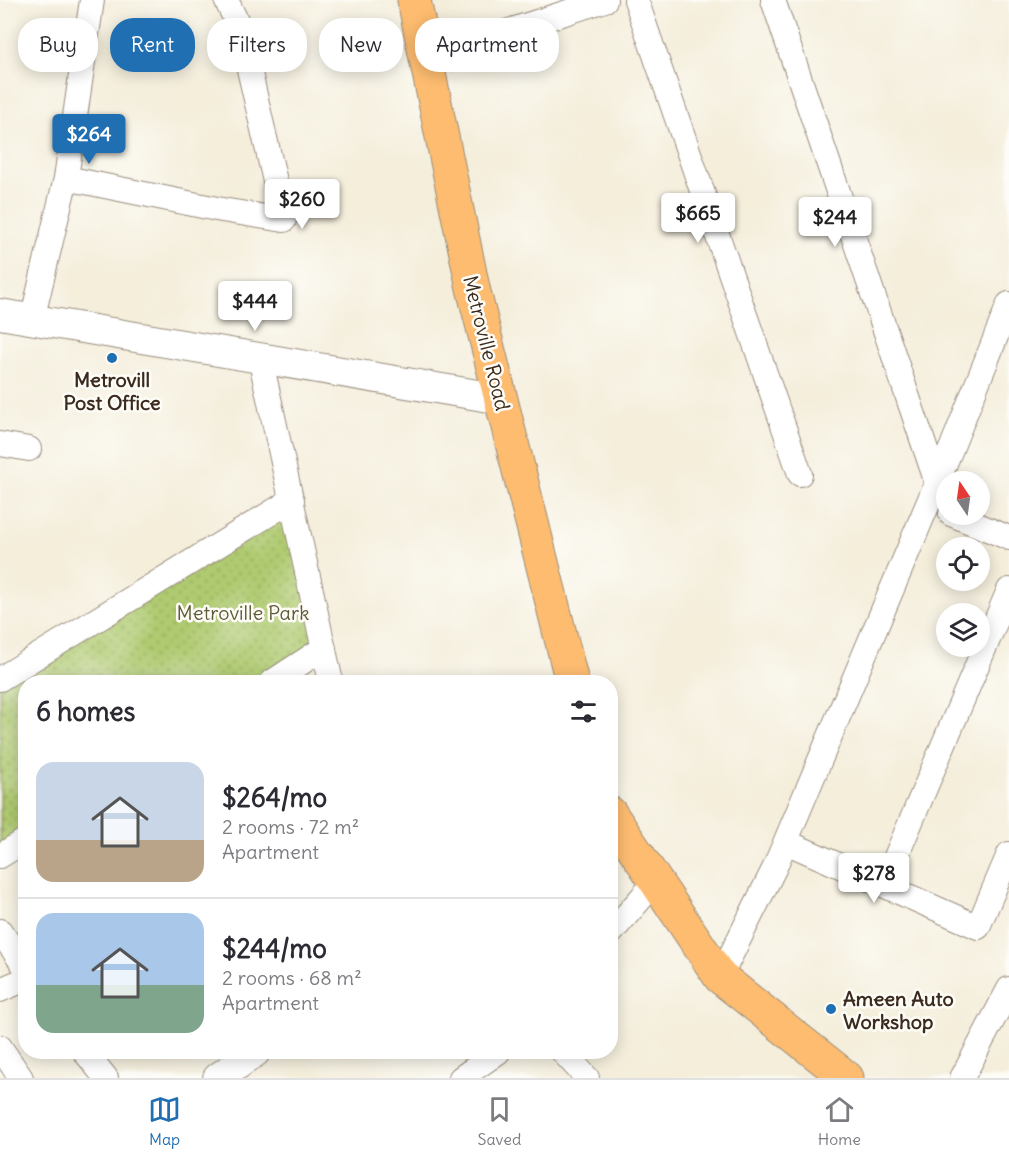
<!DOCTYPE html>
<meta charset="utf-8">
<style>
:root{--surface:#fff;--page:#f2f2f3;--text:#2b2b33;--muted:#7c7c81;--line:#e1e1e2;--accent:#1f6fb2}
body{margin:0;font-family:Delius,sans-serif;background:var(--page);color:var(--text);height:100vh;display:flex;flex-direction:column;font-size:22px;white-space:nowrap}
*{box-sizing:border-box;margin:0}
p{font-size:20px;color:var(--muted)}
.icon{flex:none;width:33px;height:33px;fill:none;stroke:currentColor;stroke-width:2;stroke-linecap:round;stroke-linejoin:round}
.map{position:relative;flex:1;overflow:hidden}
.sheet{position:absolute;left:18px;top:675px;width:600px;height:384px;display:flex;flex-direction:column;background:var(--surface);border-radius:24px;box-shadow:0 3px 15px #0003}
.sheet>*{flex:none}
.top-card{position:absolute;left:18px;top:18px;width:600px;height:54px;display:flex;gap:12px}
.needle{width:39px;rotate:347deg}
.fabs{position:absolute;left:936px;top:471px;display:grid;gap:12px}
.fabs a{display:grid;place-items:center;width:54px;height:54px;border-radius:50%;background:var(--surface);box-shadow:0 3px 15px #0003;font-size:30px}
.price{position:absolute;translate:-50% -51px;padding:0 14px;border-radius:6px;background:#fff;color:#222;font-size:20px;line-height:39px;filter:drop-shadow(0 2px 3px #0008)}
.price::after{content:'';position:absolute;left:50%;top:36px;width:18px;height:14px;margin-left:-9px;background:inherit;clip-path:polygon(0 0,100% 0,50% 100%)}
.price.current{background:var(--accent);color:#fff}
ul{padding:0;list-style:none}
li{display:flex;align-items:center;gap:18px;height:150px;padding:0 18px}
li+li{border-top:2px solid var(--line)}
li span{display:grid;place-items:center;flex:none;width:168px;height:120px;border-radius:18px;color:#555}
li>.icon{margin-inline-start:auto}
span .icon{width:72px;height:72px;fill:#fffc;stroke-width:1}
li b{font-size:26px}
h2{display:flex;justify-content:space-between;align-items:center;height:72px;padding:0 18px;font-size:26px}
.pill{padding:0 21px;border-radius:24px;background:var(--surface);box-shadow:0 3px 15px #0003;font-size:21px;line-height:54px}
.pill.current{background:var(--accent);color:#fff}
.tabs{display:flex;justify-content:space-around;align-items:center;height:84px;border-top:2px solid var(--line);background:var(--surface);font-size:16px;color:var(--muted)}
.tabs a{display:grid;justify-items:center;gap:3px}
.tabs .current{color:var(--accent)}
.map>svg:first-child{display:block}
.park{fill:url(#park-dots);stroke:#757a47;stroke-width:1.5}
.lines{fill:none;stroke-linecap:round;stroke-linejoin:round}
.minor-casing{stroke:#988c7c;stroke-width:26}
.tertiary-casing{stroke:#988c7c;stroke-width:32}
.primary-casing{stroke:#988c7c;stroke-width:35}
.minor{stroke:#fff;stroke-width:24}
.tertiary{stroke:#fff;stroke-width:30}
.primary{stroke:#fdbc6f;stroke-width:33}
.poi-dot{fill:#1f6fb2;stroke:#fdfcf7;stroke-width:2}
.labels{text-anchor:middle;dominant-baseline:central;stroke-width:5;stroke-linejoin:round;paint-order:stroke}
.street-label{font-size:20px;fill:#3b2a1e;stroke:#fdfcf7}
.poi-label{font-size:20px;font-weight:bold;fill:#3b2a1e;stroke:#fdfcf7}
.park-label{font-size:20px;fill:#5e5a37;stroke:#fdfcf7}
</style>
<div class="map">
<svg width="1009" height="1078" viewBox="0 0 1009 1078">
<defs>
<pattern id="park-dots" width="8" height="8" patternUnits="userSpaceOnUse" patternTransform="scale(1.5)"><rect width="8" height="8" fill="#afca70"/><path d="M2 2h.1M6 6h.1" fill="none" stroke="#90a45b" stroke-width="1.8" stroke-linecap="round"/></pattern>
</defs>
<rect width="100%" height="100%" fill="#fdfcf7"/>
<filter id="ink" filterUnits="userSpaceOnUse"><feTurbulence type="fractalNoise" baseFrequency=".0167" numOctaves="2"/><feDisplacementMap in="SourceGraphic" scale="12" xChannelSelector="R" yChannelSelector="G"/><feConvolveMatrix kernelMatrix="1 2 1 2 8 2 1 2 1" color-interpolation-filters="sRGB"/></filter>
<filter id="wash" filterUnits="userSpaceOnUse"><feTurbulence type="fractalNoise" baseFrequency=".008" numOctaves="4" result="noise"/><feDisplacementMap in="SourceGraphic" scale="24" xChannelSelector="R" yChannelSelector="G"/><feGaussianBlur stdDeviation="1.35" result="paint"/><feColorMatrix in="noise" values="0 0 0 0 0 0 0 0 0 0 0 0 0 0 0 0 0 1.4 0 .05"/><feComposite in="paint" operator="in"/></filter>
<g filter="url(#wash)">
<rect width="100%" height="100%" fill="#f4eedb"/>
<!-- park -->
<path class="park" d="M 292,500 L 324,648 L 272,682 L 26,682 L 25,840 L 0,856 L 0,679 Z"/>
</g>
<g filter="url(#ink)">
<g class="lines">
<!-- minor casing -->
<g class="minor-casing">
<path id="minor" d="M 636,0 L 800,474
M 773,0 L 937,483
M 425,58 L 605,0
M 66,178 L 222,210 L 284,220 L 239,26 L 226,0
M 32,320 L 66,178 L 92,0
M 260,357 L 331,682
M 0,444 L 29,449
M 951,514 L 1009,538
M 0,679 L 292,500
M 272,682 L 324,648
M 786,842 L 978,927 L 1009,854
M 0,856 L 26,840
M 884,885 L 1009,590
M 0,931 L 26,968
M 610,934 L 656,881
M 720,977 L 774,869 L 951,449 L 1009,304
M 0,990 L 26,979
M 0,1047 L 21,1078
M 85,1052 L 106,1078
M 563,1052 L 587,1078
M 461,1078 L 498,1052
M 962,1078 L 1009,989"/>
</g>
<!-- tertiary casing -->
<g class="tertiary-casing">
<path id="tertiary" d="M 0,314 L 501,399
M 218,1078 L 255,1052"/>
</g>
<!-- primary casing -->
<g class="primary-casing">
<path id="primary" d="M 414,0 L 473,288 L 572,682
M 610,813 L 720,977 L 847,1078"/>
</g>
<!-- minor -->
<use href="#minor" class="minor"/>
<!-- tertiary -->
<use href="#tertiary" class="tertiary"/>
<!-- primary -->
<use href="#primary" class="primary"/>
</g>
</g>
<!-- markers -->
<g class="poi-dot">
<circle cx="112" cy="358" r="6"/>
<circle cx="831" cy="1009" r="6"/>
</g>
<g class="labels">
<!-- street labels -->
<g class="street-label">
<text transform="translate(487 343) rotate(76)">Metroville Road</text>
</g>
<!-- poi labels -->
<g class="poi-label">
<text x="112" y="379">Metrovill<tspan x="112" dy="23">Post Office</tspan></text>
<text x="843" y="998" text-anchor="start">Ameen Auto<tspan x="843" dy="23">Workshop</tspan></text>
</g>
<!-- park labels -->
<g class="park-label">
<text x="243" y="612">Metroville Park</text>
</g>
</g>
</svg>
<div class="fabs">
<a><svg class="needle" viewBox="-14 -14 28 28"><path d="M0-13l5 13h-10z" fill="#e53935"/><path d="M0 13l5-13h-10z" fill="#7c7c81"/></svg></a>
<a><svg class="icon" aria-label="locate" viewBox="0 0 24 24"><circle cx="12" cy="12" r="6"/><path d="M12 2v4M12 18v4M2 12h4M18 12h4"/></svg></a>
<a><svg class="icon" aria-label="layers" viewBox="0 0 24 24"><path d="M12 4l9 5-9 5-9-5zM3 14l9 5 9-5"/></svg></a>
</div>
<b class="price current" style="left:89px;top:165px">$264</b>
<b class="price" style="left:302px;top:230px">$260</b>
<b class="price" style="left:698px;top:244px">$665</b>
<b class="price" style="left:835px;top:248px">$244</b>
<b class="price" style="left:255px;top:332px">$444</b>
<b class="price" style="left:874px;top:904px">$278</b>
<div class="top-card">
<a class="pill">Buy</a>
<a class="pill current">Rent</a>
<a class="pill">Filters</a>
<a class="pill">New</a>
<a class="pill">Apartment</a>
</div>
<section class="sheet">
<h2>6 homes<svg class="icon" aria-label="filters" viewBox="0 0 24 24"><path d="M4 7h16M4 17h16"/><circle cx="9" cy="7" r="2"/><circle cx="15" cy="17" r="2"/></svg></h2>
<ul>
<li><span style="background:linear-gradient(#c9d6e8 65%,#b9a48a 0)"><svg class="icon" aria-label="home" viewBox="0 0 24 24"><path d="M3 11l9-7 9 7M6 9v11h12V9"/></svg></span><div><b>$264/mo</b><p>2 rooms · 72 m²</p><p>Apartment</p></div></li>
<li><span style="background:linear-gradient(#a9c7e8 60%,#7fa58c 0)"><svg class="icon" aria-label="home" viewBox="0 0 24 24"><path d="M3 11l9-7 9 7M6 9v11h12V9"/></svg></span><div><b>$244/mo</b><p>2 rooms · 68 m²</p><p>Apartment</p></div></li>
</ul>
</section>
</div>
<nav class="tabs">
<a class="current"><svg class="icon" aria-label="map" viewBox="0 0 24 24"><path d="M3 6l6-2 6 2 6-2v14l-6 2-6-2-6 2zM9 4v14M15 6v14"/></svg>Map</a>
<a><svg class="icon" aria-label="saved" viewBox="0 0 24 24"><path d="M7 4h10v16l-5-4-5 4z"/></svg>Saved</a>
<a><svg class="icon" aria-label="home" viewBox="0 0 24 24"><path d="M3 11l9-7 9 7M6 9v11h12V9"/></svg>Home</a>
</nav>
